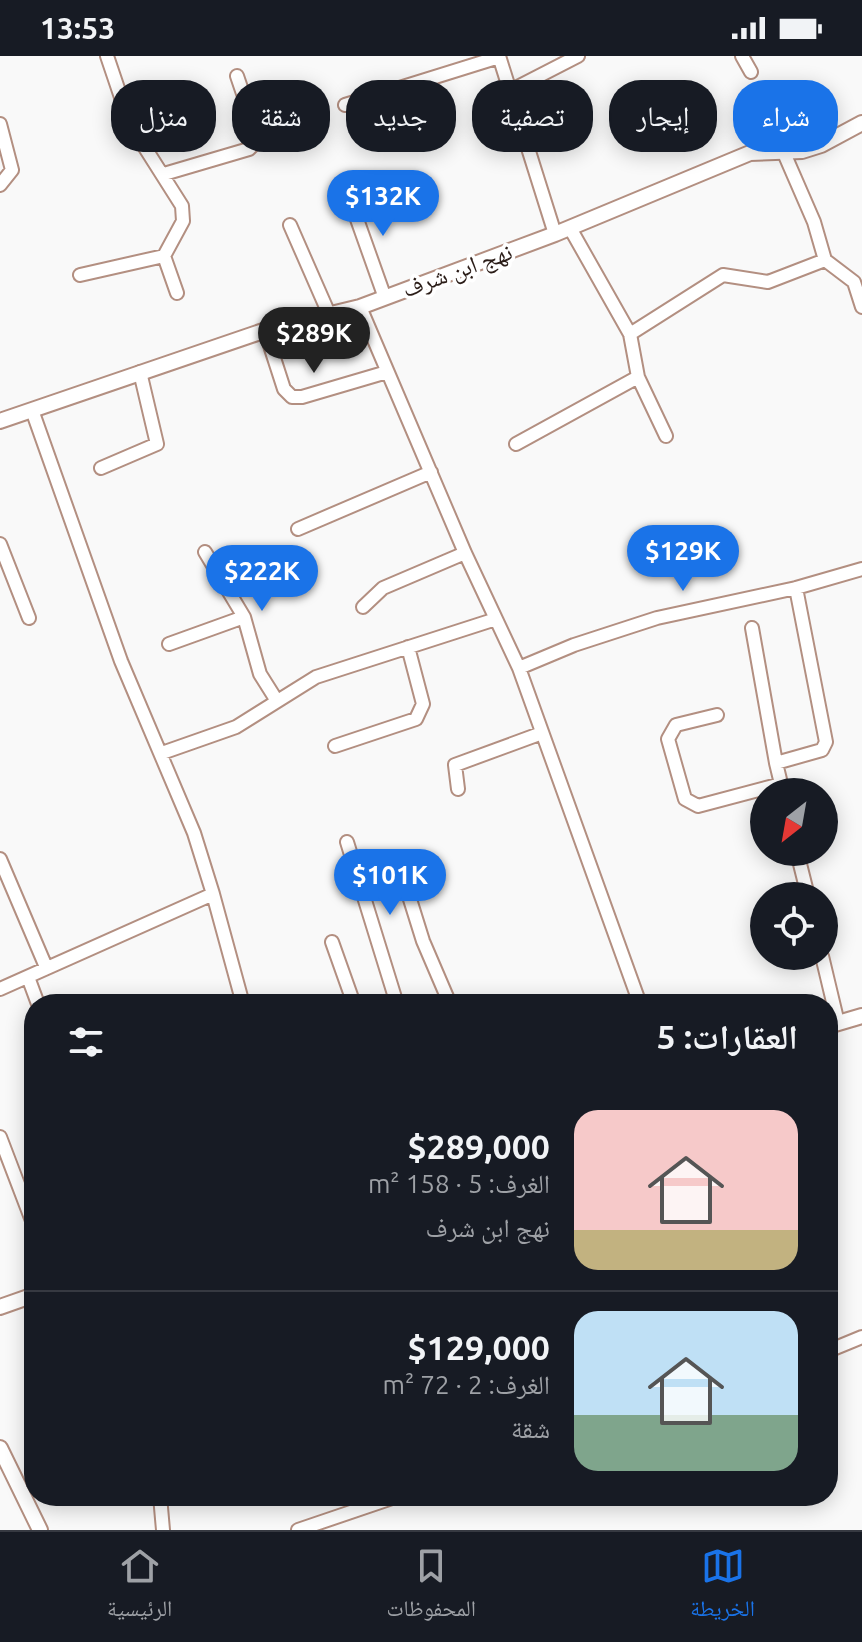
<!DOCTYPE html>
<html lang="ar">
<meta charset="utf-8">
<style>
:root{--surface:#171b24;--page:#242831;--text:#f1f3f6;--muted:#9ea1a6;--line:#363941;--accent:#1a73e8}
body{margin:0;font-family:Ubuntu,"Noto Naskh Arabic",sans-serif;background:var(--page);color:var(--text);direction:rtl;height:100vh;display:flex;flex-direction:column;font-size:30px;white-space:nowrap}
*{box-sizing:border-box;margin:0}
p{font-size:26px;color:var(--muted)}
.icon{flex:none;width:44px;height:44px;fill:none;stroke:currentColor;stroke-width:2;stroke-linecap:round;stroke-linejoin:round}
.map{position:relative;flex:1;overflow:hidden;direction:ltr}
.drawer{position:absolute;left:24px;top:938px;width:814px;height:512px;display:flex;flex-direction:column;background:var(--surface);border-radius:32px;box-shadow:0 4px 20px #0003;direction:rtl}
.drawer>*{flex:none}
.banner{position:absolute;left:24px;top:24px;width:814px;height:72px;direction:rtl;display:flex;gap:16px}
.needle{width:52px;rotate:211deg}
.tools{position:absolute;left:750px;top:722px;display:grid;gap:16px}
.tools a{display:grid;place-items:center;width:88px;height:88px;border-radius:50%;background:var(--surface);box-shadow:0 4px 20px #0003;font-size:40px}
.price{position:absolute;translate:-50% -68px;padding:0 18px;border-radius:28px;background:var(--accent);color:#fff;font-size:26px;line-height:52px;filter:drop-shadow(0 2px 4px #0008)}
.price::after{content:'';position:absolute;left:50%;top:48px;width:24px;height:18px;margin-left:-12px;background:inherit;clip-path:polygon(0 0,100% 0,50% 100%)}
.price.active{background:#222;color:#fff}
ul{padding:0;list-style:none}
li{display:flex;align-items:center;gap:24px;height:200px;padding:0 40px}
li+li{border-top:2px solid var(--line)}
li span{display:grid;place-items:center;flex:none;width:224px;height:160px;border-radius:24px;color:#555}
li>.icon{margin-inline-start:auto}
span .icon{width:96px;height:96px;fill:#fffc;stroke-width:1}
li b{font-size:34px}
h2{display:flex;justify-content:space-between;align-items:center;height:96px;padding:0 40px;font-size:34px}
.chip{padding:0 28px;border-radius:32px;background:var(--surface);box-shadow:0 4px 20px #0003;font-size:28px;line-height:72px}
.chip.active{background:var(--accent);color:#fff}
.status{display:flex;justify-content:space-between;align-items:center;height:56px;padding:0 40px;background:var(--surface);direction:ltr}
.status svg{height:22px;fill:currentColor}
.menu{display:flex;justify-content:space-around;align-items:center;height:112px;border-top:2px solid var(--line);background:var(--surface);font-size:22px;color:var(--muted)}
.menu a{display:grid;justify-items:center;gap:4px}
.menu .active{color:var(--accent)}
.map>svg:first-child{display:block}
.lines{fill:none;stroke-linecap:round;stroke-linejoin:round}
.minor-casing{stroke:#b38f81;stroke-width:16}
.tertiary-casing{stroke:#b38f81;stroke-width:18}
.minor{stroke:#fff;stroke-width:12}
.tertiary{stroke:#fff;stroke-width:14}
.labels{text-anchor:middle;dominant-baseline:central;stroke-width:7;stroke-linejoin:round;paint-order:stroke}
.street-label{font-size:24px;fill:#2b1d18;stroke:#fff}
</style>
<div class="status"><b>13:53</b><svg viewBox="0 0 49 12"><path d="M0 12V9h3v3zM5 12V6h3v6zM10 12V3h3v9zM15 12V0h3v12zM26 1h20v11H26zM47 4h2v5h-2z"/></svg></div>
<div class="map">
<svg width="862" height="1474" viewBox="0 0 862 1474">
<rect width="100%" height="100%" fill="#f9f9f9"/>
<g class="lines">
<!-- minor casing -->
<g class="minor-casing">
<path id="minor" d="M 499,0 L 555,178
M 742,0 L 751,16
M 510,35 L 578,0
M 345,49 L 499,1
M 0,68 L 12,114 L 0,129
M 784,97 L 814,166 L 825,204 L 854,226 L 862,251
M 164,118 L 249,93 L 254,88 L 255,73 L 237,20
M 347,135 L 385,242
M 290,169 L 329,258
M 570,172 L 630,278
M 164,200 L 177,237
M 80,219 L 164,200 L 183,165 L 182,150 L 130,68 L 107,0
M 360,251 L 465,497 L 519,612 L 640,948
M 265,274 L 284,333 L 292,341 L 302,341 L 387,316
M 32,354 L 121,605 L 194,777 L 213,838
M 666,380 L 638,321 L 630,278 L 723,219 L 768,226 L 825,204
M 516,388 L 638,321
M 101,412 L 157,388 L 140,316
M 298,473 L 431,416
M 0,488 L 29,562
M 205,496 L 244,561 L 260,618 L 277,645
M 363,551 L 383,532 L 465,497
M 752,572 L 776,707
M 169,588 L 244,561
M 519,612 L 574,589 L 657,562 L 796,532 L 862,513
M 717,659 L 676,669 L 668,683 L 685,743 L 698,750 L 781,728
M 335,690 L 416,663 L 423,648 L 408,591
M 162,697 L 236,671 L 316,621 L 496,563
M 458,733 L 455,709 L 542,677
M 783,736 L 776,707 L 822,694 L 826,686 L 796,532
M 347,786 L 397,948
M 797,796 L 808,840
M 0,803 L 46,911
M 399,808 L 423,885 L 450,948
M 332,886 L 354,948
M 822,900 L 838,967
M 28,921 L 38,948
M 0,933 L 213,838 L 243,948
M 0,1081 L 34,1170
M 828,1295 L 862,1281
M 160,1440 L 163,1474
M 298,1474 L 398,1440"/>
</g>
<!-- tertiary casing -->
<g class="tertiary-casing">
<path id="tertiary" d="M 0,365 L 269,273 L 360,251 L 555,178 L 750,97 L 802,95 L 821,89 L 862,67
M 828,970 L 862,960
M 0,1251 L 34,1239
M 0,1392 L 40,1474"/>
</g>
<!-- minor -->
<use href="#minor" class="minor"/>
<!-- tertiary -->
<use href="#tertiary" class="tertiary"/>
</g>
<g class="labels">
<!-- street labels -->
<g class="street-label">
<text transform="translate(457 214) rotate(-20)">نهج ابن شرف</text>
</g>
</g>
</svg>
<div class="tools">
<a><svg class="needle" viewBox="-14 -14 28 28"><path d="M0-13l5 13h-10z" fill="#e53935"/><path d="M0 13l5-13h-10z" fill="#9ea1a6"/></svg></a>
<a><svg class="icon" aria-label="locate" viewBox="0 0 24 24"><circle cx="12" cy="12" r="6"/><path d="M12 2v4M12 18v4M2 12h4M18 12h4"/></svg></a>
</div>
<b class="price" style="left:383px;top:182px">$132K</b>
<b class="price active" style="left:314px;top:319px">$289K</b>
<b class="price" style="left:683px;top:537px">$129K</b>
<b class="price" style="left:262px;top:557px">$222K</b>
<b class="price" style="left:390px;top:861px">$101K</b>
<div class="banner">
<a class="chip active">شراء</a>
<a class="chip">إيجار</a>
<a class="chip">تصفية</a>
<a class="chip">جديد</a>
<a class="chip">شقة</a>
<a class="chip">منزل</a>
</div>
<section class="drawer">
<h2>العقارات: 5<svg class="icon" aria-label="filters" viewBox="0 0 24 24"><path d="M4 7h16M4 17h16"/><circle cx="9" cy="7" r="2"/><circle cx="15" cy="17" r="2"/></svg></h2>
<ul>
<li><span style="background:linear-gradient(#f6c9c9 75%,#c2b280 0)"><svg class="icon" aria-label="home" viewBox="0 0 24 24"><path d="M3 11l9-7 9 7M6 9v11h12V9"/></svg></span><div><b>$289,000</b><p>الغرف: 5 · 158 m²</p><p>نهج ابن شرف</p></div></li>
<li><span style="background:linear-gradient(#bfe0f5 65%,#7fa58c 0)"><svg class="icon" aria-label="home" viewBox="0 0 24 24"><path d="M3 11l9-7 9 7M6 9v11h12V9"/></svg></span><div><b>$129,000</b><p>الغرف: 2 · 72 m²</p><p>شقة</p></div></li>
</ul>
</section>
</div>
<nav class="menu">
<a class="active"><svg class="icon" aria-label="map" viewBox="0 0 24 24"><path d="M3 6l6-2 6 2 6-2v14l-6 2-6-2-6 2zM9 4v14M15 6v14"/></svg>الخريطة</a>
<a><svg class="icon" aria-label="saved" viewBox="0 0 24 24"><path d="M7 4h10v16l-5-4-5 4z"/></svg>المحفوظات</a>
<a><svg class="icon" aria-label="home" viewBox="0 0 24 24"><path d="M3 11l9-7 9 7M6 9v11h12V9"/></svg>الرئيسية</a>
</nav>
